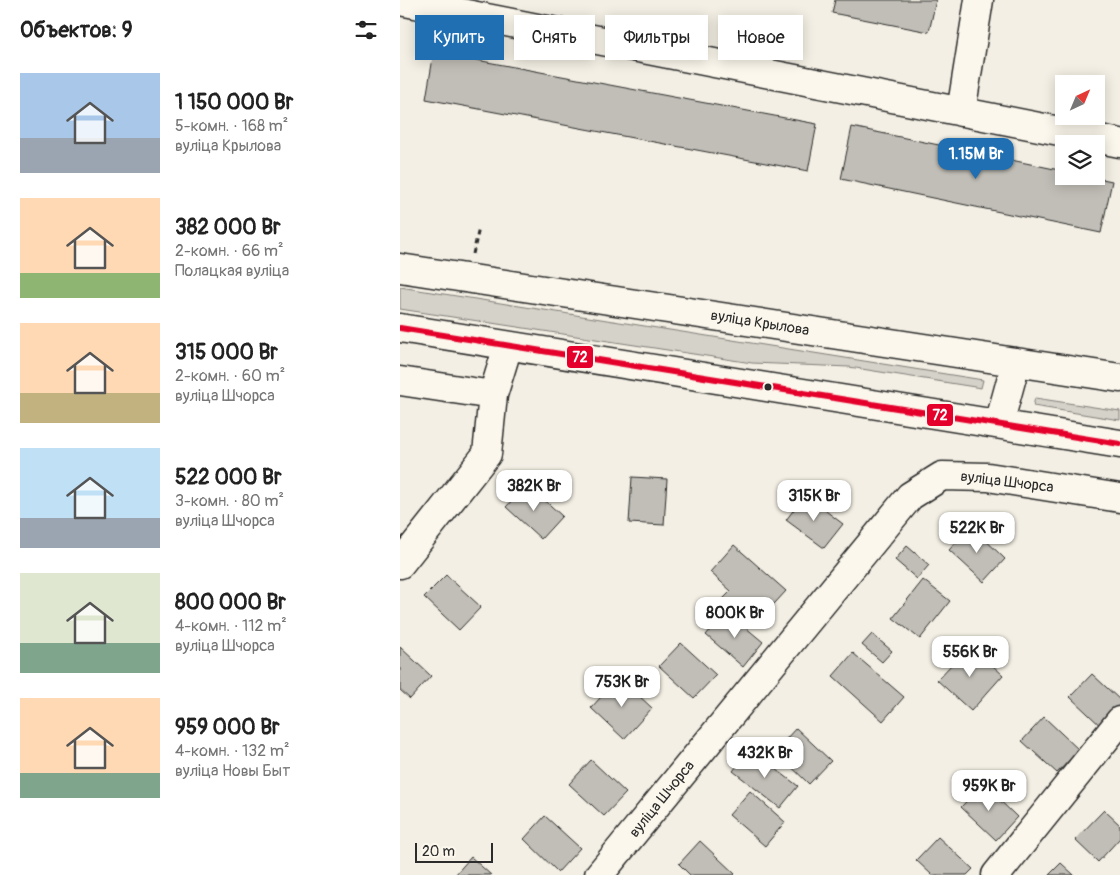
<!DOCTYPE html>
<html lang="ru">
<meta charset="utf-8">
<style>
:root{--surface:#fff;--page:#f6f6f6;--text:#222;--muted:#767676;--accent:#1f6fb2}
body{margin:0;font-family:Pangolin,sans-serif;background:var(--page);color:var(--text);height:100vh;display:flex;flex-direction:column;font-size:19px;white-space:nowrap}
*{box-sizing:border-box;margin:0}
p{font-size:16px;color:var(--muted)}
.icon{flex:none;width:28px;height:28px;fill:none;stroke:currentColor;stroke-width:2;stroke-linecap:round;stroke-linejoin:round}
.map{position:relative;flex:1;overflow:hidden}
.side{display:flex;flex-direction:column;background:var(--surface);width:400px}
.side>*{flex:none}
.banner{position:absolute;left:15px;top:15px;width:475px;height:45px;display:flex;gap:10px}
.needle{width:32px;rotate:44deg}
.tools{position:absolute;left:655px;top:75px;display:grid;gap:10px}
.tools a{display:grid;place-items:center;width:50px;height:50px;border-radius:0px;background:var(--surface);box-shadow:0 2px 12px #0003;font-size:25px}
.scale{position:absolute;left:15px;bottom:12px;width:78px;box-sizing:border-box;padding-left:5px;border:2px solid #2b2b2b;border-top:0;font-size:14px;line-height:18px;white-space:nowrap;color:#2b2b2b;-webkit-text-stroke:4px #fbf7ec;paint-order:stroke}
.price{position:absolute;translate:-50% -42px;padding:0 11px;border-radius:10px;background:#fff;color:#222;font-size:16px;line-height:32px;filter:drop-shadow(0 1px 2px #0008)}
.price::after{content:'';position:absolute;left:50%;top:30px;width:15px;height:11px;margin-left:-8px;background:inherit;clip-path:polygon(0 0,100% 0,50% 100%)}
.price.current{background:var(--accent);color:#fff}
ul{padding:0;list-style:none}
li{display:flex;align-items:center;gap:15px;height:125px;padding:0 20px}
li span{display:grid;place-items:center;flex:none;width:140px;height:100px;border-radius:0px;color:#555}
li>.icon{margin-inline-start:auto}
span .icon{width:60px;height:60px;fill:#fffc;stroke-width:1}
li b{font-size:21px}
h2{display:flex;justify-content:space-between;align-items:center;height:60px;padding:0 20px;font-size:21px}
.tag{padding:0 18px;border-radius:0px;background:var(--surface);box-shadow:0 2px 12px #0003;font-size:18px;line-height:45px}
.tag.current{background:var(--accent);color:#fff}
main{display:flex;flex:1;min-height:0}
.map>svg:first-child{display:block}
.green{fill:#d5d2c9;stroke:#807e7a}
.building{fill:#c0beb6;stroke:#2b2b2b}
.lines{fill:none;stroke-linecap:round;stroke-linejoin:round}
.minor-casing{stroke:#2b2b2b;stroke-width:31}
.major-casing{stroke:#2b2b2b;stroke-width:31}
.path{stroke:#2b2b2b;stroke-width:3;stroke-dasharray:5 4;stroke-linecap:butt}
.minor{stroke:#fbf7ec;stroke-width:28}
.major{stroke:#fbf7ec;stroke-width:28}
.bus-1-casing{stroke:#fbf7ec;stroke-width:10}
.bus-1{stroke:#e4002b;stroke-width:6}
.bus-dot{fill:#2b2b2b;stroke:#fbf7ec;stroke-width:2}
.labels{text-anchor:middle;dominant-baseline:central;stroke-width:4;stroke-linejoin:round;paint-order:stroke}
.street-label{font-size:15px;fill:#2b2b2b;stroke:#fbf7ec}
.line-badge{stroke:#fbf7ec;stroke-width:2}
.badge-label{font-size:14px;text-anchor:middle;font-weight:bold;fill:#fff}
</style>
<main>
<section class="side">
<h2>Объектов: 9<svg class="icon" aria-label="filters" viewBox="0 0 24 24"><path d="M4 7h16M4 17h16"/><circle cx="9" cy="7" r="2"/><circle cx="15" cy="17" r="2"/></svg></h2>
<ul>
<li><span style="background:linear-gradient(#a9c7e8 65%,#9aa5b1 0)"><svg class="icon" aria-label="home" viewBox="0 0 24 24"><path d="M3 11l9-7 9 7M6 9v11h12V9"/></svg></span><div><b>1 150 000 Br</b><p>5-комн. · 168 m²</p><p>вуліца Крылова</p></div></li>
<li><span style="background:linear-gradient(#ffd9b3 75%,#8fb573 0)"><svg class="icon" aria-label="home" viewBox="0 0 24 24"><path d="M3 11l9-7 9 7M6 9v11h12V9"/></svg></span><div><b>382 000 Br</b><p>2-комн. · 66 m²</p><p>Полацкая вуліца</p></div></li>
<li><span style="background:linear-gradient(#ffd9b3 70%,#c2b280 0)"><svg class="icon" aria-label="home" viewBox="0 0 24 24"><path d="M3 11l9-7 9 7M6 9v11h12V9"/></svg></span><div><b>315 000 Br</b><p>2-комн. · 60 m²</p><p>вуліца Шчорса</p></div></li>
<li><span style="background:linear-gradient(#bfe0f5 70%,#9aa5b1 0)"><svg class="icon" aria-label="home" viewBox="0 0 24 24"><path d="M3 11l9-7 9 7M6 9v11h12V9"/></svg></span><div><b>522 000 Br</b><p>3-комн. · 80 m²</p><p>вуліца Шчорса</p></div></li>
<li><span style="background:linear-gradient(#dfe7d0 70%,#7fa58c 0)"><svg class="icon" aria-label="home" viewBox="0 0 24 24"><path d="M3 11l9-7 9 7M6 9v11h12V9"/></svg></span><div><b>800 000 Br</b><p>4-комн. · 112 m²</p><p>вуліца Шчорса</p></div></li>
<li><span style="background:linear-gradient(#ffd9b3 75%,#7fa58c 0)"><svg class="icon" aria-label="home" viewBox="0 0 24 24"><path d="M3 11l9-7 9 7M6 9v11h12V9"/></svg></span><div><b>959 000 Br</b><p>4-комн. · 132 m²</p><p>вуліца Новы Быт</p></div></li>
</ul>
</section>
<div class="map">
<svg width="720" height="875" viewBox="0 0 720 875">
<rect width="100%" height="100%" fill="#f3efe4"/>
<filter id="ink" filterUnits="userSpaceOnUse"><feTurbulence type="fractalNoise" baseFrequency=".02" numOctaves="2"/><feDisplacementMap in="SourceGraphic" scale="10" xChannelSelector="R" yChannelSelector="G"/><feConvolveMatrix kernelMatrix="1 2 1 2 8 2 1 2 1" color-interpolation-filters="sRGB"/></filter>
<g filter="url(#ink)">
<!-- green -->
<path class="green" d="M 0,287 L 583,380 L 581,388 L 449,367 L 352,363 L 0,309 Z
M 635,398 L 720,411 L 720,420 L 633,406 Z"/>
<!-- building -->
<path class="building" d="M 435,0 L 536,0 L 529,32 L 432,13 Z
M 34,52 L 417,124 L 408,171 L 26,99 Z
M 452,127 L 664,171 L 664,176 L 688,176 L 712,181 L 701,233 L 441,179 Z
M 232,477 L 267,479 L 264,525 L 229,523 Z
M 127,484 L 162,516 L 141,539 L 106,507 Z
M 405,495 L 443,524 L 424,548 L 386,520 Z
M 571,526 L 605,559 L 584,582 L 549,550 Z
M 334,545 L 386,591 L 364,615 L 354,607 L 344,618 L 323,599 L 331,591 L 310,572 Z
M 507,546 L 529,565 L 517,579 L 495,560 Z
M 46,575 L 81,607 L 59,630 L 24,597 Z
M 523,580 L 550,601 L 520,639 L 493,618 Z
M 326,611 L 363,642 L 343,667 L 306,635 Z
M 472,634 L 492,651 L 482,662 L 462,645 Z
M 281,643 L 316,675 L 294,698 L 259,666 Z
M 570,645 L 603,675 L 571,711 L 537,680 Z
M 0,647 L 31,676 L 10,699 L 0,690 Z
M 453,653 L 504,697 L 483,721 L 433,676 Z
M 692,674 L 720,700 L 720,714 L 705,730 L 670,697 Z
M 219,677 L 252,708 L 224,739 L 191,708 Z
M 644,717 L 679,750 L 657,773 L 622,741 Z
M 396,728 L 431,761 L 409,784 L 375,751 Z
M 350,749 L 398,786 L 380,808 L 333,771 Z
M 191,760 L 226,793 L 204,816 L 169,784 Z
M 583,784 L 617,817 L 596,840 L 561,807 Z
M 350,791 L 385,822 L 365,846 L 329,815 Z
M 704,810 L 720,825 L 720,838 L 698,862 L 675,840 Z
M 145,816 L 180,848 L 158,872 L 124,839 Z
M 538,837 L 573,869 L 567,875 L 532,875 L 516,860 Z
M 300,841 L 335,874 L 334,875 L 290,875 L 279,864 Z
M 71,857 L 91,875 L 55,875 Z
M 661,863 L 674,875 L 649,875 Z"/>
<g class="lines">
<!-- minor casing -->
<g class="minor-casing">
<path id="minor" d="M 0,1 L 720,143
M 561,112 L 579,0
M 0,381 L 93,395
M 0,564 L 87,454 L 93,395 L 108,346
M 199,875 L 510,496 L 542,476 L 588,477 L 720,498
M 596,875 L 720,721"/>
</g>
<!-- major casing -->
<g class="major-casing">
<path id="major" d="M 0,268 L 720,378
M 0,328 L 720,444
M 599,424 L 616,362"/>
</g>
<!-- path -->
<path class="path" d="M 73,254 L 79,228"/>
<!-- minor -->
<use href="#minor" class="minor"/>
<!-- major -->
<use href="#major" class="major"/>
<!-- bus-1 casing -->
<g class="bus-1-casing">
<path id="bus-1" d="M 0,328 L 720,444"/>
</g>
<!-- bus-1 -->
<use href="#bus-1" class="bus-1"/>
</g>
</g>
<!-- markers -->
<circle class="bus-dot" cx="368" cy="387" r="4.5"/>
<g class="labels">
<!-- street labels -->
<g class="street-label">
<text transform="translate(360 323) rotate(9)">вуліца Крылова</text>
<text transform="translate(607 482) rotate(7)">вуліца Шчорса</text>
<text transform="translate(262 799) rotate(-51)">вуліца Шчорса</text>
</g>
</g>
<g class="line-badge">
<rect x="166" y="345" width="28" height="24" rx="5" fill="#e4002b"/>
<rect x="526" y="403" width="28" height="24" rx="5" fill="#e4002b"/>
</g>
<g class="badge-label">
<text x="180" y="362">72</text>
<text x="540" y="420">72</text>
</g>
</svg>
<div class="tools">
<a><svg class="needle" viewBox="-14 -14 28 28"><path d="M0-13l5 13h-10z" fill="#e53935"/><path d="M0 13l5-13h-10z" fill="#767676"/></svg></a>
<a><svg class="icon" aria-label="layers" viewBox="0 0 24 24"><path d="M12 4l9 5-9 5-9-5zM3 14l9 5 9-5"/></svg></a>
</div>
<div class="scale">20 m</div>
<b class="price current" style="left:576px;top:180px">1.15M Br</b>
<b class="price" style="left:134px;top:512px">382K Br</b>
<b class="price" style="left:414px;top:522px">315K Br</b>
<b class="price" style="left:577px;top:554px">522K Br</b>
<b class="price" style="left:335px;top:639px">800K Br</b>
<b class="price" style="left:570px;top:678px">556K Br</b>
<b class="price" style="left:222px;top:708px">753K Br</b>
<b class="price" style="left:365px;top:779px">432K Br</b>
<b class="price" style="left:589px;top:812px">959K Br</b>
<div class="banner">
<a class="tag current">Купить</a>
<a class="tag">Снять</a>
<a class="tag">Фильтры</a>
<a class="tag">Новое</a>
</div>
</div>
</main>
